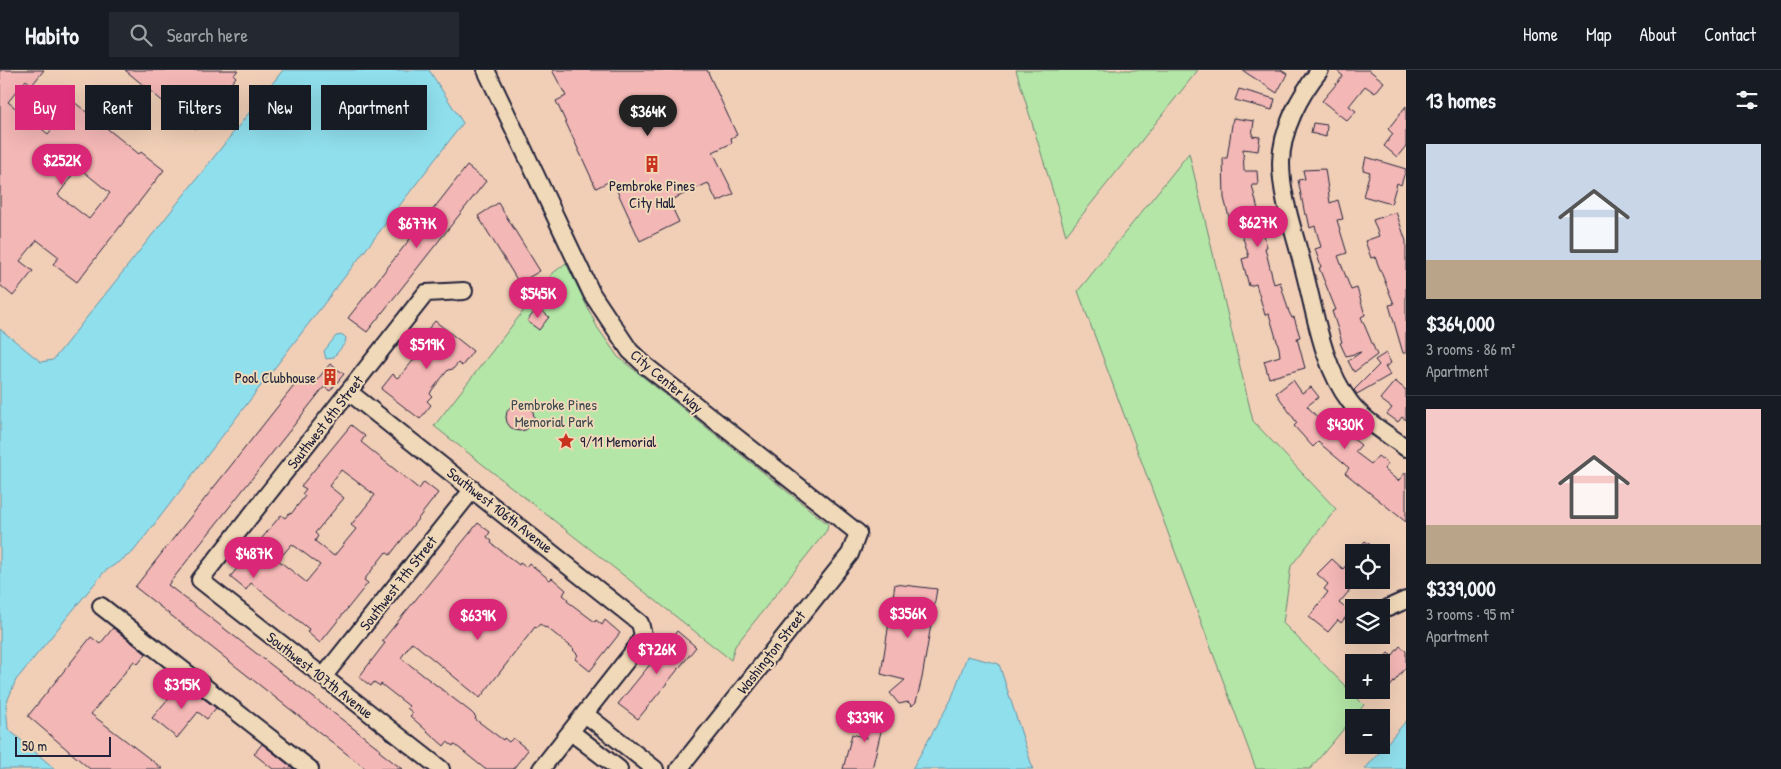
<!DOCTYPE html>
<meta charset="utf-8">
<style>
:root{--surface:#171b24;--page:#242831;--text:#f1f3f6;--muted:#9ea1a6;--line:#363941;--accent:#db2777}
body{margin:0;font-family:"Patrick Hand",sans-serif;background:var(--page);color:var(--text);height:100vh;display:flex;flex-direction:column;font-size:19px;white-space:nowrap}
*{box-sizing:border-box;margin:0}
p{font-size:16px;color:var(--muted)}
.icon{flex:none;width:28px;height:28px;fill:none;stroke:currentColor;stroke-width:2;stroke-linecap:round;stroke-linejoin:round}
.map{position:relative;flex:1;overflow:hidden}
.sheet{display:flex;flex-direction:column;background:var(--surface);width:375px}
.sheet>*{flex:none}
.guide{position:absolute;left:15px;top:15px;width:475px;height:45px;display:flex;gap:10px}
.buttons{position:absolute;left:1345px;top:474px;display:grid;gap:10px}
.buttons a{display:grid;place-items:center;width:45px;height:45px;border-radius:0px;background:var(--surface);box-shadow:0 5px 20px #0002;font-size:25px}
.scale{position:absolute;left:15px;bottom:12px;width:96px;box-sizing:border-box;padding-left:5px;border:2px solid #22223b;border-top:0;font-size:14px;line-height:18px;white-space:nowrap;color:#22223b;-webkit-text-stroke:4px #f0d9b8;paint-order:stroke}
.price{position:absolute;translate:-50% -42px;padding:0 11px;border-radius:18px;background:var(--accent);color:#fff;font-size:16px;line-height:32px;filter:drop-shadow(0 1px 2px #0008)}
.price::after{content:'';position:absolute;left:50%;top:30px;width:15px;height:11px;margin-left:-8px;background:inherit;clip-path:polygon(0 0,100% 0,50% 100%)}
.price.selected{background:#222;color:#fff}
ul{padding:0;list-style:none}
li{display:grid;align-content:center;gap:10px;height:265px;padding:0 20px}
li+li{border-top:1px solid var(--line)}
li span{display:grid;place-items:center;height:155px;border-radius:0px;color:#555}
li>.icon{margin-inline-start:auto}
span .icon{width:90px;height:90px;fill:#fffc;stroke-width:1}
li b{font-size:21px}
h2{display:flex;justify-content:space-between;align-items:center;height:60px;padding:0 20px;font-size:21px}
.pill{padding:0 18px;border-radius:0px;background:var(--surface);box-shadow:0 5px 20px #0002;font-size:18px;line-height:45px}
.pill.selected{background:var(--accent);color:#fff}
header{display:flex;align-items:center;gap:30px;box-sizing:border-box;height:70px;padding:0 25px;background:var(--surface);border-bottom:1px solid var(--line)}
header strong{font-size:24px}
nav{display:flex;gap:28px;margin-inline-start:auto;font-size:18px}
.search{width:350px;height:45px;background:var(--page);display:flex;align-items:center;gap:12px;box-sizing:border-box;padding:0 18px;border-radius:0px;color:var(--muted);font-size:19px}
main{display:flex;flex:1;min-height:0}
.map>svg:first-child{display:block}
.green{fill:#b4e6a7;stroke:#6b8471}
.water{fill:#90dfed;stroke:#6493a6}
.building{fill:#f3b7b5;stroke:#22223b;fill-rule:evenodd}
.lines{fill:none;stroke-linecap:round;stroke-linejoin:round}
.minor-casing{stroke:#22223b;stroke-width:20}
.minor{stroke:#f0d9b8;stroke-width:16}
.labels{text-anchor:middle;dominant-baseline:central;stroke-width:4;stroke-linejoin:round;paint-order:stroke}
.poi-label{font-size:15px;fill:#22223b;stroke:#f0d9b8}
.street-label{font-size:15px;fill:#22223b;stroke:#f0d9b8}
.park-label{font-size:15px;fill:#3f4951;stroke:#f0d9b8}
</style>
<header>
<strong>Habito</strong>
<div class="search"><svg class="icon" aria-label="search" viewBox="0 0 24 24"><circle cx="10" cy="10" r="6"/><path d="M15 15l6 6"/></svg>Search here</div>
<nav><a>Home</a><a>Map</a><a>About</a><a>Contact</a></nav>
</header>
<main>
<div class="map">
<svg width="1406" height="699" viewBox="0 0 1406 699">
<rect width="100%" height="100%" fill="#f1cfb7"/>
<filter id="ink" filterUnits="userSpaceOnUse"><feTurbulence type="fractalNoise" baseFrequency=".02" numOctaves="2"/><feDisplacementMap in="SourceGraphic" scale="10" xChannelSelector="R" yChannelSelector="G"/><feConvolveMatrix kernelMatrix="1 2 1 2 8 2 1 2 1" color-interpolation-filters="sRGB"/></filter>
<g filter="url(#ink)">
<!-- green -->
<path class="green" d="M 1016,0 L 1198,0 L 1066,165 Z
M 1189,83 L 1253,351 L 1336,439 L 1291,496 L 1283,553 L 1364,635 L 1310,699 L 1256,699 L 1078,221 Z
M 566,193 L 597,257 L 618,287 L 828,454 L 827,460 L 735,576 L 731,590 L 434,356 L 553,203 Z"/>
<!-- water -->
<path class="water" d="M 283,0 L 429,0 L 463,53 L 133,482 L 104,502 L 16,610 L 6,634 L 8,659 L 55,699 L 0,699 L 0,259 L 41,292 L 53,290 Z
M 343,265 L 346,268 L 345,273 L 333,288 L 326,289 L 324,281 L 336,266 Z
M 967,586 L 999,594 L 1033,699 L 912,699 L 951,630 Z
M 1406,651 L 1406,699 L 1365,699 Z"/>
<!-- building -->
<path class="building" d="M 0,0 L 44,0 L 32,15 L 26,10 L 8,32 L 48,64 L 74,32 L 139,84 L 141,82 L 164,100 L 77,212 L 53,194 L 59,187 L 37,170 L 20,191 L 33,201 L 13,226 L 0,215 ZM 78,97 L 110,123 L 89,149 L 58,125 Z
M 125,0 L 238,0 L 234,5 L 236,7 L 196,59 Z
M 552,0 L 707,0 L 737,65 L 731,68 L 732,73 L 713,82 L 734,124 L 717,132 L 708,113 L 669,131 L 679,152 L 640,171 L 612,110 L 596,118 L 556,31 L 566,26 Z
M 1242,0 L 1281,0 L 1287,4 L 1277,23 Z
M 1336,0 L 1369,0 L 1384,12 L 1375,23 L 1365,16 L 1349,36 L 1356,41 L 1347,51 L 1322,31 L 1343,6 Z
M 1239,19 L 1275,29 L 1272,40 L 1235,30 Z
M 1406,36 L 1406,76 L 1397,87 L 1384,76 L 1393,64 L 1388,59 Z
M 1233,48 L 1254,51 L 1252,66 L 1260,67 L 1258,81 L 1243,79 L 1244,101 L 1257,101 L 1258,115 L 1252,115 L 1267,177 L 1265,178 L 1274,214 L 1280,212 L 1289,242 L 1292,248 L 1294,247 L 1300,267 L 1297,268 L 1305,298 L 1269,308 L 1264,291 L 1280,286 L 1279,278 L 1269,244 L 1265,245 L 1256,214 L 1249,216 L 1242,189 L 1249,187 L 1238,152 L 1231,155 L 1224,128 L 1223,88 L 1227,88 Z
M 1313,53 L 1327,55 L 1326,67 L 1311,63 Z
M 1366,87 L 1406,99 L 1401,115 L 1397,113 L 1391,134 L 1363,126 L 1370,102 L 1363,100 Z
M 467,96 L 486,111 L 367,262 L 348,248 Z
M 1325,99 L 1330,133 L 1338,130 L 1343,149 L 1337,150 L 1347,183 L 1338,186 L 1351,220 L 1357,218 L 1365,245 L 1361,247 L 1377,285 L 1354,302 L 1348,291 L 1361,282 L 1346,286 L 1340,273 L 1342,272 L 1332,241 L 1336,240 L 1319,198 L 1321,197 L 1315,179 L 1321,177 L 1315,156 L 1310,158 L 1307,144 L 1305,145 L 1298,110 L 1305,109 L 1303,100 Z
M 498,133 L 540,201 L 519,213 L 478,146 Z
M 1396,142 L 1406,171 L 1406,283 L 1403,283 L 1389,235 L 1394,234 L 1375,187 L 1371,188 L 1365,171 L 1379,166 L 1373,150 Z
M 538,237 L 549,247 L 539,260 L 527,251 Z
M 435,251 L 473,281 L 462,296 L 458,293 L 453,299 L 448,300 L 432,320 L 430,324 L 432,326 L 427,331 L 431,335 L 420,349 L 381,319 L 393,304 L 397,308 L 402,304 L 422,280 L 425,276 L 423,274 L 427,269 L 423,265 Z
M 1386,283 L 1391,293 L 1385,297 L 1390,305 L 1357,324 L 1354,320 L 1379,295 L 1375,290 Z
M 330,294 L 344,304 L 330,321 L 324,317 L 168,515 L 380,679 L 379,681 L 402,699 L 366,699 L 135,517 L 301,307 L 312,316 Z
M 1293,310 L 1302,323 L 1311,317 L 1319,327 L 1307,336 L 1321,351 L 1329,344 L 1338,353 L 1336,355 L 1361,375 L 1355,382 L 1371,394 L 1378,386 L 1388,394 L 1384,399 L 1398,411 L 1406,402 L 1406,452 L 1345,403 L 1349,398 L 1318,372 L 1313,377 L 1294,356 L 1297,353 L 1276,323 Z
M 1395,311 L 1406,320 L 1406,350 L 1402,347 L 1398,352 L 1387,344 L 1392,338 L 1380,329 Z
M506 347a14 14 0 1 1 28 0a14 14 0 1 1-28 0Z
M 351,355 L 365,366 L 361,372 L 419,419 L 424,412 L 438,423 L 390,485 L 386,482 L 364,510 L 368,513 L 320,573 L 307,562 L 309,559 L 251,513 L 246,520 L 230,507 L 281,445 L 285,448 L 289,443 L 291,444 L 305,426 L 302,424 L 306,419 L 301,416 ZM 341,400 L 375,425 L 351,455 L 356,459 L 334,486 L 315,471 L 318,466 L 315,463 L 344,428 L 329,416 ZM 292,474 L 320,495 L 306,512 L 278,490 Z
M 478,453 L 490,462 L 487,467 L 492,471 L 491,473 L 519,495 L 520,493 L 526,497 L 529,493 L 550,510 L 552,508 L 566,520 L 563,525 L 568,529 L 567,531 L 595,552 L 596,550 L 602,555 L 605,550 L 620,563 L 590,601 L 575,589 L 578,585 L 573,580 L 574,579 L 546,557 L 545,558 L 540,554 L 536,558 L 535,557 L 480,628 L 412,572 L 401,588 L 471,642 L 476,647 L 475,649 L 503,670 L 504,668 L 509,672 L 513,668 L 528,680 L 513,699 L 485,699 L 454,674 L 453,676 L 447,672 L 444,676 L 410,646 L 413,643 L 407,638 L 409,636 L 381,614 L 380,616 L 374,612 L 371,616 L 359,607 L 385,573 L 382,571 Z
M 1365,471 L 1380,482 L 1356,482 Z
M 1354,486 L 1354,510 L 1357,512 L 1339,533 L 1350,542 L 1341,553 L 1338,550 L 1328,562 L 1309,547 L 1328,522 L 1324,519 L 1328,514 L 1317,504 L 1332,489 L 1343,499 Z
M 895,514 L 937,519 L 922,608 L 916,632 L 912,636 L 908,632 L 899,634 L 890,623 L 905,610 L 881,604 Z
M 113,558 L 146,584 L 138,594 L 134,591 L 91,644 L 163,699 L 90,699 L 28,646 L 91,567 L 100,574 Z
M 677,561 L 696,577 L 638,649 L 618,634 Z
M 1400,576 L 1406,581 L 1406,597 L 1389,618 L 1381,612 L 1381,591 L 1388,583 L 1392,586 Z
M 182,612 L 216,638 L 207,649 L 198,642 L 177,668 L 152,648 Z
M 873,638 L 883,653 L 872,699 L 843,699 L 852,664 L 867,668 L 856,647 Z
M 262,674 L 294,699 L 273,699 L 254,684 Z"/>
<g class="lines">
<!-- minor casing -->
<g class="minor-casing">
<path id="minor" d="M 486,0 L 592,224 L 630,281 L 646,296 L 858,463 L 850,484 L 679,699
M 1320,0 C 1300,25 1281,60 1281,93 C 1281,127 1294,161 1302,193 C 1315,239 1321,294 1350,332 C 1364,351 1388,364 1406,378
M 349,322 L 640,553 L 643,565 L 637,577 L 541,699
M 101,536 L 310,699
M 1388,538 L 1406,530
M 323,607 L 473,419
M 585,644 L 655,699
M 571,662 L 619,699
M 441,699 L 200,510 L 426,223 L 464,221"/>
</g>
<!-- minor -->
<use href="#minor" class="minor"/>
</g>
</g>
<!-- icons -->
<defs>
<g id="building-bare" transform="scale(1.35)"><path d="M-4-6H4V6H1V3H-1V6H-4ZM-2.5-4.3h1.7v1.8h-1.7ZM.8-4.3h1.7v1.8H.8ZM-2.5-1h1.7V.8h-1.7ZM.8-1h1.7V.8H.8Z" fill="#c8321e" stroke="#f0d9b8" stroke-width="2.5" paint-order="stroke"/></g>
<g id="sight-bare" transform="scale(1.35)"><path d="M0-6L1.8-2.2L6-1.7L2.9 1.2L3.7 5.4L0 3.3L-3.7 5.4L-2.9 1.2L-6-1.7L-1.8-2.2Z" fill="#c8321e" stroke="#f0d9b8" stroke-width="2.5" paint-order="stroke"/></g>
</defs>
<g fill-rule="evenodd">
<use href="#building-bare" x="652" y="94"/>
<use href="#building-bare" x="330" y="307"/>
<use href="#sight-bare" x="566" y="371"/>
</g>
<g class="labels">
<!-- poi labels -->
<g class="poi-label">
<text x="652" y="115">Pembroke Pines<tspan x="652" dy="17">City Hall</tspan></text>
<text x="316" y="307" text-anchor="end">Pool Clubhouse</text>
<text x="580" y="371" text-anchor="start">9/11 Memorial</text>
</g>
<!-- street labels -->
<g class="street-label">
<text transform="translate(667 311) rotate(40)">City Center Way</text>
<text transform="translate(325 352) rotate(-52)">Southwest 6th Street</text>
<text transform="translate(500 440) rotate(38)">Southwest 106th Avenue</text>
<text transform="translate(398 513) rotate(-52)">Southwest 7th Street</text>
<text transform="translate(771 582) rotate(-52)">Washington Street</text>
<text transform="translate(320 605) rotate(38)">Southwest 107th Avenue</text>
</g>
<!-- park labels -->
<g class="park-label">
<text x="554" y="334">Pembroke Pines<tspan x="554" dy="17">Memorial Park</tspan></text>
</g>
</g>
</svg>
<div class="buttons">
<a><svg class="icon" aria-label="locate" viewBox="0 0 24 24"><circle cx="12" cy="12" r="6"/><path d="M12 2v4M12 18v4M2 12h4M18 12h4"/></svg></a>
<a><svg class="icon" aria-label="layers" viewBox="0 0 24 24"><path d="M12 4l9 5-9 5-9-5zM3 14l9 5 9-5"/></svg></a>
<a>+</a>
<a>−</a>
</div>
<div class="scale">50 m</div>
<b class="price selected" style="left:648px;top:67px">$364K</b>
<b class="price" style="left:62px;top:116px">$252K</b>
<b class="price" style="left:1258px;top:178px">$627K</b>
<b class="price" style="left:417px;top:179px">$677K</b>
<b class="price" style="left:538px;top:249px">$545K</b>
<b class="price" style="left:427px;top:300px">$519K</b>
<b class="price" style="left:1345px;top:380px">$430K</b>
<b class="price" style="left:254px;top:509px">$487K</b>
<b class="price" style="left:908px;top:569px">$356K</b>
<b class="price" style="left:478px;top:571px">$639K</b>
<b class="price" style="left:657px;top:605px">$726K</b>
<b class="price" style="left:182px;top:640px">$315K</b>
<b class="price" style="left:865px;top:673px">$339K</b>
<div class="guide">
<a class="pill selected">Buy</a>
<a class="pill">Rent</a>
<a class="pill">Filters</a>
<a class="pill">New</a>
<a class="pill">Apartment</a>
</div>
</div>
<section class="sheet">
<h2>13 homes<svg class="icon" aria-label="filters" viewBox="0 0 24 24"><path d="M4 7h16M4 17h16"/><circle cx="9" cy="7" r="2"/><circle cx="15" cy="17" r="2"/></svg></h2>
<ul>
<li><span style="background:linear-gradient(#c9d6e8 75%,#b9a48a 0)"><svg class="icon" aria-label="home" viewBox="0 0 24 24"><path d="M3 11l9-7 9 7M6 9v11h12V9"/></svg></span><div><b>$364,000</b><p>3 rooms · 86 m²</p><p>Apartment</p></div></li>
<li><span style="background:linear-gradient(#f6c9c9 75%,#b9a48a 0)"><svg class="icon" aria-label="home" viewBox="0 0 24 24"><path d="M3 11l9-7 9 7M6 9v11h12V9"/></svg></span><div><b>$339,000</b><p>3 rooms · 95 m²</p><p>Apartment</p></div></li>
</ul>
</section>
</main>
